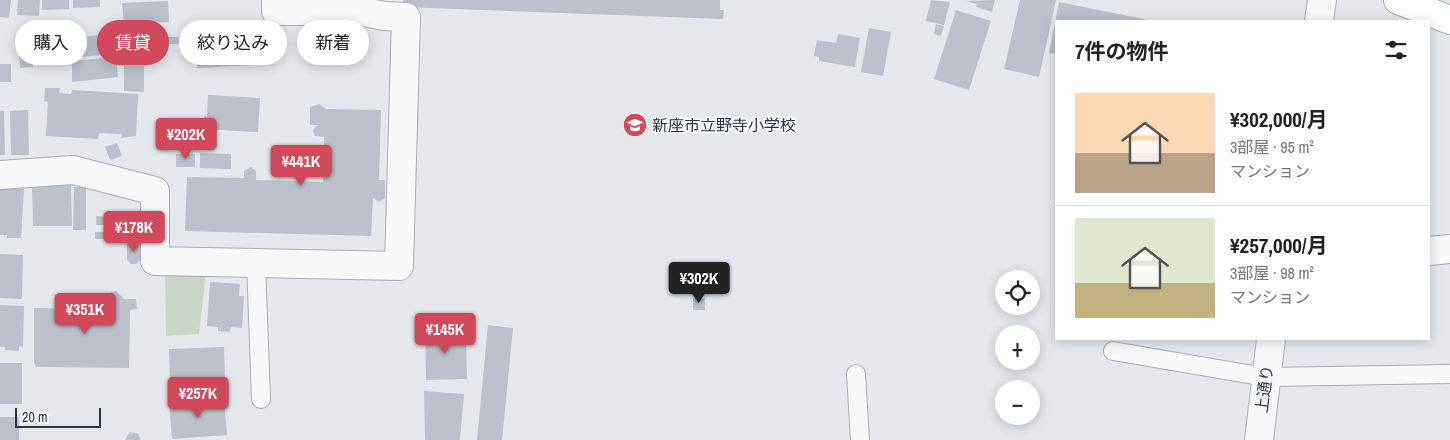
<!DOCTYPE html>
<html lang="ja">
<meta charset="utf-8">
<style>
:root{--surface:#fff;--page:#f6f6f6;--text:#222;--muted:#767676;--line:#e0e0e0;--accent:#d1495b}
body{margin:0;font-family:"Archivo Narrow","Noto Sans JP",sans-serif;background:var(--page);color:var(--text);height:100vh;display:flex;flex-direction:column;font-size:19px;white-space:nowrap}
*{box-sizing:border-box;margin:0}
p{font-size:16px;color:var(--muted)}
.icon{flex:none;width:28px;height:28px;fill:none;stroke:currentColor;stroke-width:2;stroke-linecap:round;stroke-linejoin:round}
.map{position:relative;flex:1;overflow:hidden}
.side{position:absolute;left:1055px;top:20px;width:375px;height:320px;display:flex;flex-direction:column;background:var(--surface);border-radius:0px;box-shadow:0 2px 12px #0003}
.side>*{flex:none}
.hud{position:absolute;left:15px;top:20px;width:475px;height:45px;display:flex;gap:10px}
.tools{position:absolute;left:995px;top:270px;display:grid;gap:10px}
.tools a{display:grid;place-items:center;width:45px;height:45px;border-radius:50%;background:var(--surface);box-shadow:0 2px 12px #0003;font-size:25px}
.scale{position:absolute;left:15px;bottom:12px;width:86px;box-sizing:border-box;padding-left:5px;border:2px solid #2b3445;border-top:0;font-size:14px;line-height:18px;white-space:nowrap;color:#2b3445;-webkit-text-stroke:4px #f4f6f9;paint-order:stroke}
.price{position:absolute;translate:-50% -42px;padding:0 11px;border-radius:5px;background:var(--accent);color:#fff;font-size:16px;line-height:32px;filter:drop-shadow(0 1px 2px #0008)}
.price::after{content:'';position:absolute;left:50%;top:30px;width:15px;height:11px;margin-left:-8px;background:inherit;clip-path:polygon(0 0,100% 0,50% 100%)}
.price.selected{background:#222;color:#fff}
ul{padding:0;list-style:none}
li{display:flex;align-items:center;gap:15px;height:125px;padding:0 20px}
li+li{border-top:1px solid var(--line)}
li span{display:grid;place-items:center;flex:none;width:140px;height:100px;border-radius:0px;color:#555}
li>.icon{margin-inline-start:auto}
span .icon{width:60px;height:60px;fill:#fffc;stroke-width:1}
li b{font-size:21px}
h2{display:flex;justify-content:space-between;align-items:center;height:60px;padding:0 20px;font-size:21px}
.chip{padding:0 18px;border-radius:22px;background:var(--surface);box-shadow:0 2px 12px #0003;font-size:18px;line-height:45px}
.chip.selected{background:var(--accent);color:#fff}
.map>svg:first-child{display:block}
.green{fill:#c9d6c5}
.building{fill:#bbc0ca}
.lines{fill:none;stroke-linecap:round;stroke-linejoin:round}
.lane-casing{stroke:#a9aeb7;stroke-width:20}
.street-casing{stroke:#a9aeb7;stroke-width:30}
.primary-casing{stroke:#a3abb8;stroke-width:30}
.lane{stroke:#f7f8fa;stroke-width:18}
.street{stroke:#f7f8fa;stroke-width:28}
.primary{stroke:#fff;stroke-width:28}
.labels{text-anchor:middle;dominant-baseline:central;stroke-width:4.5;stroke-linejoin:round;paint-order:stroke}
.poi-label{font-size:16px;fill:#2b3445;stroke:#f4f6f9;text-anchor:start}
.street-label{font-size:16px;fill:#2b3445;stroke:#f4f6f9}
</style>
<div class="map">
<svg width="1450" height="440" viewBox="0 0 1450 440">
<rect width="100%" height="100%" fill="#e4e7ec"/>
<!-- green -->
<path class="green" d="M 165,272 L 206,272 L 199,334 L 166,336 Z"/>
<!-- building -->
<path class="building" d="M 0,0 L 11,0 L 9,18 L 0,17 Z
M 18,0 L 40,0 L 39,16 L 17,15 Z
M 42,0 L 69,0 L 69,9 L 42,10 Z
M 73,0 L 100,0 L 100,7 L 73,8 Z
M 403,0 L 720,0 L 720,10 L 724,10 L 723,19 L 403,7 Z
M 931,0 L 950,2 L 944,25 L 926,21 Z
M 995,0 L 992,12 L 976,7 L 977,4 L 966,1 Z
M 1020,0 L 1056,0 L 1039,77 L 1004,69 Z
M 168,1 L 169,22 L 124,24 L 122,3 Z
M 1059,2 L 1148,20 L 1148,21 L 1056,21 L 1056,54 L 1049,53 Z
M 956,10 L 991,21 L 969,90 L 934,79 Z
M 258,23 L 259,49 L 251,49 L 253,65 L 197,68 L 195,26 Z
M 936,24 L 944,26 L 941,36 L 934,34 Z
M 869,28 L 891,32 L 883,76 L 861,72 Z
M 838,34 L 860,38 L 855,67 L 819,61 L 819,57 L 814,56 L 817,40 L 836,43 Z
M 99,35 L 101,55 L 60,59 L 58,40 Z
M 164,37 L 184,37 L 184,44 L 165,44 Z
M 185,46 L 192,46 L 192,58 L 186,58 Z
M 32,55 L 33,67 L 20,68 L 19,56 Z
M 116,57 L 118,77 L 72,82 L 72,61 Z
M 0,64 L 11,64 L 11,82 L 0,82 Z
M 124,65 L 144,65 L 144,92 L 124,91 Z
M 45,88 L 60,88 L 59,93 L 71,94 L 72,90 L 138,94 L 136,136 L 121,138 L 122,134 L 99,133 L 98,139 L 46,136 L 48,102 L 44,101 Z
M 208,95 L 260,98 L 258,132 L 204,129 L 204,116 L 207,117 Z
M 319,104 L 326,109 L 381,110 L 379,180 L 385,180 L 385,198 L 379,202 L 373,198 L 371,236 L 185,231 L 187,177 L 244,178 L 244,171 L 251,167 L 256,171 L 256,180 L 323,182 L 324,137 L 315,136 L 313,131 L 317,125 L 310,125 L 310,107 Z
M 28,110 L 29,155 L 11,155 L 10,111 Z
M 0,111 L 4,111 L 5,155 L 0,155 Z
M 117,143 L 122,156 L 110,160 L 105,147 Z
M 200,153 L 231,154 L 231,169 L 200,168 Z
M 176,154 L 195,154 L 195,167 L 176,167 Z
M 32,184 L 71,184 L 72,226 L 33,226 Z
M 74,187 L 86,187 L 86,230 L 73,230 Z
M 0,188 L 24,189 L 21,238 L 7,238 L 7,235 L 0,235 Z
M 96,216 L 118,217 L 118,225 L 96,225 Z
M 95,232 L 117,232 L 117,239 L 95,239 Z
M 127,244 L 140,244 L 140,260 L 136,264 L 131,264 L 127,260 Z
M 0,254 L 23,255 L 22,299 L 0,298 Z
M 210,282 L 240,284 L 239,296 L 244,296 L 242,328 L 231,327 L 230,332 L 218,331 L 218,327 L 207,326 Z
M 116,291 L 124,299 L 136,299 L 137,309 L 130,310 L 129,368 L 36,367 L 34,363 L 34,308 L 94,309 L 95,294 L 103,295 L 105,298 L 111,292 Z
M 693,298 L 705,298 L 705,310 L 693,310 Z
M 0,305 L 24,306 L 23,347 L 19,346 L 19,351 L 5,350 L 5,347 L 0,347 Z
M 488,325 L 513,328 L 502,440 L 477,440 Z
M 444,326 L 444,337 L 466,336 L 467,379 L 426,380 L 425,327 Z
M 224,347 L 225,381 L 170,383 L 169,349 Z
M 0,363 L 22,363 L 22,404 L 0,404 Z
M 424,391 L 464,394 L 460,440 L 425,440 Z
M 224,400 L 227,435 L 172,439 L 169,403 Z
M 0,417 L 19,417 L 19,440 L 0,440 Z
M 130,432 L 139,434 L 140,440 L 125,440 Z"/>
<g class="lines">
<!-- lane casing -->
<g class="lane-casing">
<path id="lane" d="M 256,263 L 261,399
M 1113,351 L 1265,377 L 1450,374
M 856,374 L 860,440"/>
</g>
<!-- street casing -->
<g class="street-casing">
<path id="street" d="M 1319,21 L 1322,0
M 0,175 L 73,170 L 155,191 L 155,261 L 399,266 L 406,17 L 384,16 L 359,11 L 276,11 L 276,0
M 1429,251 L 1450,249
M 1259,440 L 1271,339"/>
</g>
<!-- primary casing -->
<g class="primary-casing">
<path id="primary" d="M 1398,0 L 1450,20"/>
</g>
<!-- lane -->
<use href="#lane" class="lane"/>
<!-- street -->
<use href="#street" class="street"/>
<!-- primary -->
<use href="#primary" class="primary"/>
</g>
<!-- icons -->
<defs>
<g id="school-disc" transform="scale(1.25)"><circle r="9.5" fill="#d1495b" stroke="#f4f6f9"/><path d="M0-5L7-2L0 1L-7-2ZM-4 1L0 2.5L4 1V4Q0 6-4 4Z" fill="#fff"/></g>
</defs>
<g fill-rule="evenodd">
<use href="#school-disc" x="635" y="125"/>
</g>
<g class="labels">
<!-- poi labels -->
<g class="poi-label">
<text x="652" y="125">新座市立野寺小学校</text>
</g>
<!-- street labels -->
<g class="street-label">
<text transform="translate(1264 389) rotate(-83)">上通り</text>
</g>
</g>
</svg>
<div class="tools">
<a><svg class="icon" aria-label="locate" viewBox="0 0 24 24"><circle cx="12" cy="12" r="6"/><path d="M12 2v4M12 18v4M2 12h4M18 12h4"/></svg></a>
<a>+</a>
<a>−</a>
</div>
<div class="scale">20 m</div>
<b class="price" style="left:186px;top:160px">¥202K</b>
<b class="price" style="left:301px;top:187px">¥441K</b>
<b class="price" style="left:134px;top:253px">¥178K</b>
<b class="price selected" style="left:699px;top:304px">¥302K</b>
<b class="price" style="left:85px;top:335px">¥351K</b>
<b class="price" style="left:445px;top:355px">¥145K</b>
<b class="price" style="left:198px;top:419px">¥257K</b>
<div class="hud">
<a class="chip">購入</a>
<a class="chip selected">賃貸</a>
<a class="chip">絞り込み</a>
<a class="chip">新着</a>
</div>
<section class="side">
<h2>7件の物件<svg class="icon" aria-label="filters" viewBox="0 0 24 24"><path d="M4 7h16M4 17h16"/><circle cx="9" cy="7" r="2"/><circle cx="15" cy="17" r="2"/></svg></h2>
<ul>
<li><span style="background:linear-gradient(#ffd9b3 60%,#b9a48a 0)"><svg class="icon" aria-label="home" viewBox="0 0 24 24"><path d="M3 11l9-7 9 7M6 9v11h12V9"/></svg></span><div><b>¥302,000/月</b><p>3部屋 · 95 m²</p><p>マンション</p></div></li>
<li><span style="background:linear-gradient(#dfe7d0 65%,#c2b280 0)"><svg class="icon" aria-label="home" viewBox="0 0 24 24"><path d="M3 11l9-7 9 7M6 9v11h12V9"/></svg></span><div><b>¥257,000/月</b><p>3部屋 · 98 m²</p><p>マンション</p></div></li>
</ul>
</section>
</div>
